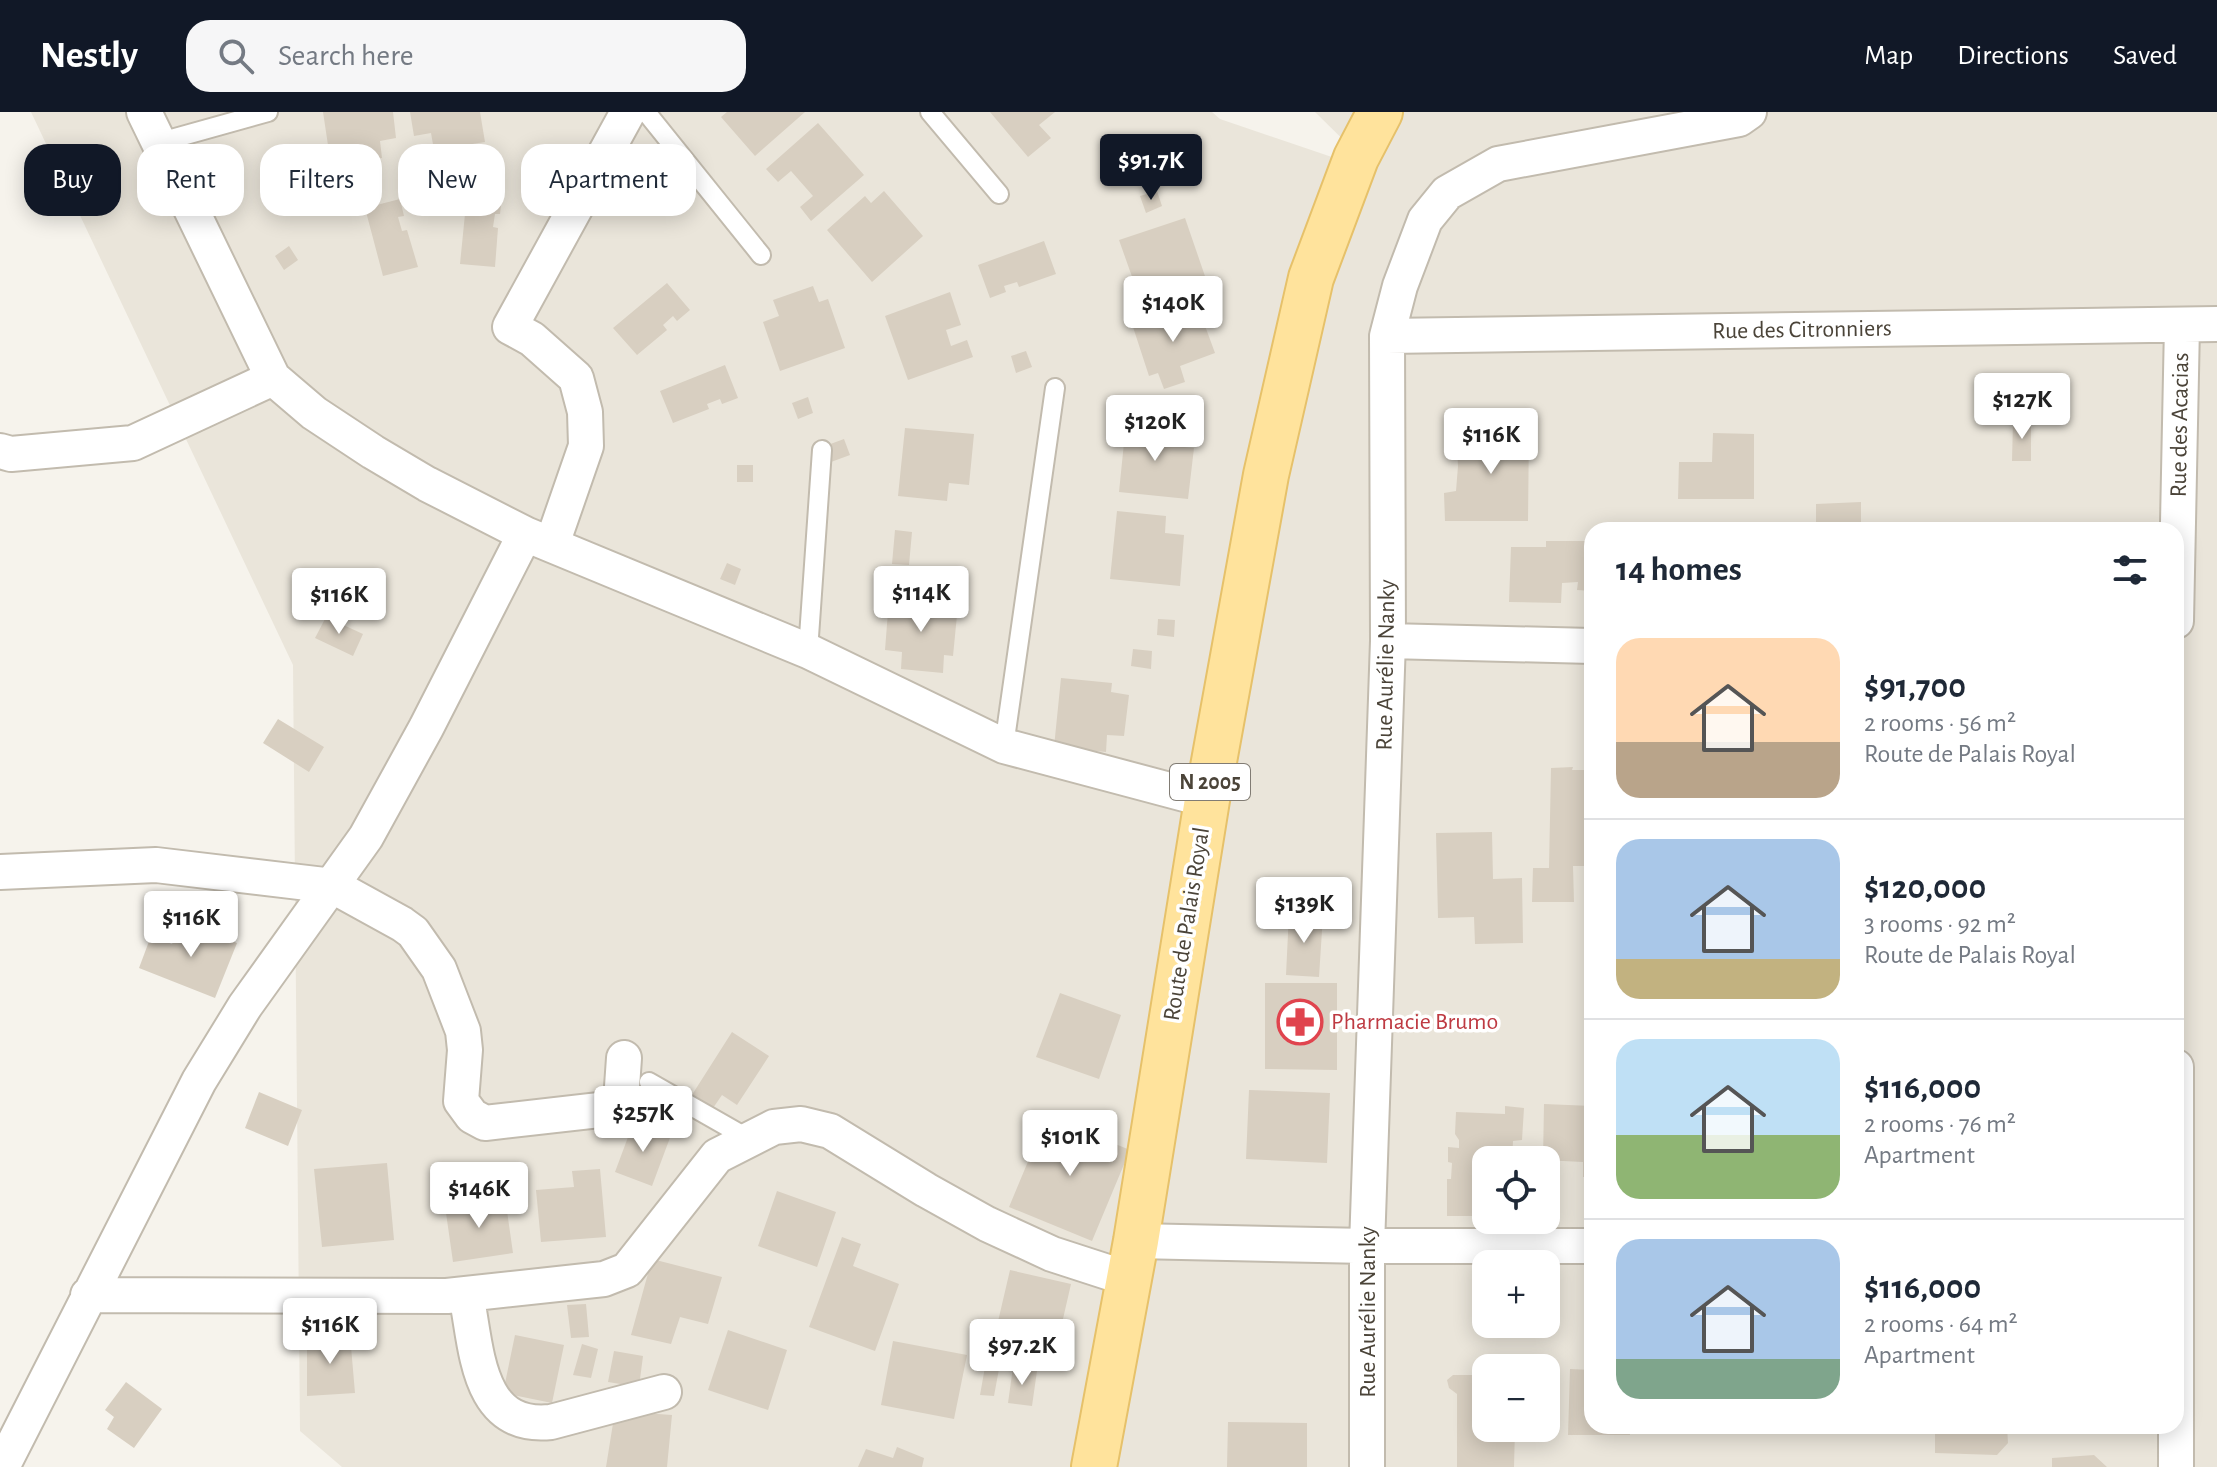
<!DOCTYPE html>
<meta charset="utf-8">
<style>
:root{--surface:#fff;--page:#f6f6f7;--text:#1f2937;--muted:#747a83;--line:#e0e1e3;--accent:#111827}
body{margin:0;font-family:"Alegreya Sans",sans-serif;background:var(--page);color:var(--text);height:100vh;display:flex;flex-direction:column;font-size:30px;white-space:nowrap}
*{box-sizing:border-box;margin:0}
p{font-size:26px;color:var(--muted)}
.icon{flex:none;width:44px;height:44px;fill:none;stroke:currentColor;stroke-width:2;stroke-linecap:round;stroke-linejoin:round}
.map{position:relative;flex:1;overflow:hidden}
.panel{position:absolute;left:1584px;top:410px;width:600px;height:912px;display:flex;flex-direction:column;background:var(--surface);border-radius:24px;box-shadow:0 4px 20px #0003}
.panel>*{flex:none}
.hud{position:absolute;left:24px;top:32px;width:760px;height:72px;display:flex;gap:16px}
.controls{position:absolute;left:1472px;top:1034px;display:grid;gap:16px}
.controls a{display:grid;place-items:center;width:88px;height:88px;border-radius:16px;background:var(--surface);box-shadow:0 4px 20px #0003;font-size:40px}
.price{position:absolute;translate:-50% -68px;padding:0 18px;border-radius:8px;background:#fff;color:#222;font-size:26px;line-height:52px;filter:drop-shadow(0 2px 4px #0008)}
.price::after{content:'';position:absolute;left:50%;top:48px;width:24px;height:18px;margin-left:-12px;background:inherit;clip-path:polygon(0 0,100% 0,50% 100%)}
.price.active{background:var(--accent);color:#fff}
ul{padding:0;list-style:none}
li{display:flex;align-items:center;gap:24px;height:200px;padding:0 32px}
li+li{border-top:2px solid var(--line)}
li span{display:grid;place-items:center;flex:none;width:224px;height:160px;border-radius:24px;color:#555}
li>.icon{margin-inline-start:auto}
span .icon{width:96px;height:96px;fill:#fffc;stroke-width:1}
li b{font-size:34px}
h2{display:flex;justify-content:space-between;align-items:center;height:96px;padding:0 32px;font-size:34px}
.tag{padding:0 28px;border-radius:24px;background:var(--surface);box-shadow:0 4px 20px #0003;font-size:28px;line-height:72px}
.tag.active{background:var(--accent);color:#fff}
header{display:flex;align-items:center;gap:48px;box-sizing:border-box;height:112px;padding:0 40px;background:var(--accent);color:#fff}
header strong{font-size:38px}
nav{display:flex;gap:44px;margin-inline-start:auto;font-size:28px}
.search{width:560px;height:72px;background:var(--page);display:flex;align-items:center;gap:20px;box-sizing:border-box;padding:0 28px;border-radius:24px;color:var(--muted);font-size:30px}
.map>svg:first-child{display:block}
.residential{fill:#eae5da;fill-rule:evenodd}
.building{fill:#d8cfc1}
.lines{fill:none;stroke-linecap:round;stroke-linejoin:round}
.service-casing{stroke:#c2bbae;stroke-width:22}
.minor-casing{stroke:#c2bbae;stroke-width:38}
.primary-casing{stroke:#e6c16a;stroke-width:48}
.service{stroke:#fff;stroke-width:18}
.minor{stroke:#fff;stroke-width:34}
.primary{stroke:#ffe39c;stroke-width:44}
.labels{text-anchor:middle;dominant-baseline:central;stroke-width:7;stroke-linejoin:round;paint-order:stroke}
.shield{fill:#fff;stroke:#817c74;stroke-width:2}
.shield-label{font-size:22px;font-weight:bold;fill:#4b4439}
.street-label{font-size:24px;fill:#4b4439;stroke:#fff}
.health-label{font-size:24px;fill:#be3a42;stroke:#fff;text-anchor:start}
</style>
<header>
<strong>Nestly</strong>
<div class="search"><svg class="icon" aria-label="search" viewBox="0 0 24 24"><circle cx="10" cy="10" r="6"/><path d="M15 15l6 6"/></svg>Search here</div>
<nav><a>Map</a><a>Directions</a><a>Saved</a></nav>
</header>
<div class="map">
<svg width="2217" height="1355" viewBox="0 0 2217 1355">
<rect width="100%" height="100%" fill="#f6f3ec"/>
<!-- residential -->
<path class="residential" d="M 31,0 L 1212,0 L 1220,7 L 1376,60 L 1315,0 L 2217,0 L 2217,1355 L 342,1355 L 300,1319 L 293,553 ZM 1592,418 L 2176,418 L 2176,1314 L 1592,1314 ZM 1486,1048 L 1546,1048 L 1546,1108 L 1486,1108 ZM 1486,1152 L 1546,1152 L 1546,1212 L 1486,1212 ZM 1486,1256 L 1546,1256 L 1546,1316 L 1486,1316 Z"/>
<!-- building -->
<path class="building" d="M 323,0 L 393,0 L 396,26 L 380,29 L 382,46 L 331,53 Z
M 410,0 L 480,0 L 485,30 L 434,38 L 431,21 L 414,24 Z
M 727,0 L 805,0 L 755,44 L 721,5 Z
M 990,0 L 1055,0 L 1039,13 L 1051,26 L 1028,45 Z
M 818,11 L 864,63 L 811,109 L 800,95 L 813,84 L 791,59 L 778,70 L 766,57 Z
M 1123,35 L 1129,51 L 1110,58 L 1104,42 Z
M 884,79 L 923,124 L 872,170 L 827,118 L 865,84 L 871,91 Z
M 1157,79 L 1162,94 L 1146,101 L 1140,84 Z
M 467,82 L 502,85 L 500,102 L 495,102 L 493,115 L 498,116 L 495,155 L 460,152 Z
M 400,87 L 404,104 L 398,105 L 402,119 L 407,118 L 418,155 L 383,164 L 365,96 Z
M 1185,106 L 1207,170 L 1142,193 L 1119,128 Z
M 1044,129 L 1056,162 L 1019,175 L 1017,170 L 1004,174 L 1006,180 L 990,186 L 978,153 Z
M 289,134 L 298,148 L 284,158 L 275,144 Z
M 667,171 L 690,198 L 677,209 L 673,204 L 663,213 L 667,218 L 637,243 L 613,216 Z
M 813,174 L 819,190 L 828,187 L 845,236 L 780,259 L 763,210 L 779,204 L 773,188 Z
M 950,180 L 961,213 L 946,218 L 951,234 L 967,228 L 973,245 L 908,268 L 885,204 Z
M 1197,192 L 1215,241 L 1180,254 L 1185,270 L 1164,277 L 1158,261 L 1149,264 L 1133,215 Z
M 1026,239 L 1032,255 L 1016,261 L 1011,244 Z
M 725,253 L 738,286 L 722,292 L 720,287 L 707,292 L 709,297 L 673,311 L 660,279 Z
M 808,285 L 813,301 L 798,307 L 792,291 Z
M 2013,309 L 2031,309 L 2031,349 L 2012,349 Z
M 1126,311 L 1175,317 L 1174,334 L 1194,336 L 1188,387 L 1119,380 Z
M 905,316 L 974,322 L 969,373 L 949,371 L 947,389 L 898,384 Z
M 1456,316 L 1529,316 L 1528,409 L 1445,409 L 1444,381 L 1456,379 L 1458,354 Z
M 1713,321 L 1754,322 L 1754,387 L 1678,387 L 1679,350 L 1712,350 Z
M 844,327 L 850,343 L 831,350 L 825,334 Z
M 737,353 L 753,353 L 753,370 L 737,370 Z
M 1861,390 L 1861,418 L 1794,418 L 1795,410 L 1816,410 L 1816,392 Z
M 1117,399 L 1166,404 L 1165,421 L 1184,423 L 1180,474 L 1110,467 Z
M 895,418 L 912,420 L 909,453 L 892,452 Z
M 1546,429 L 1592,429 L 1592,479 L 1577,478 L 1578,470 L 1562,471 L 1561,491 L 1509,490 L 1511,435 L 1546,435 Z
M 727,451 L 741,457 L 735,473 L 720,467 Z
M 889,487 L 958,493 L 953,544 L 944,543 L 943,561 L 901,557 L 902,540 L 885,538 Z
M 326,505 L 363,522 L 353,544 L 315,526 Z
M 1158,507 L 1175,508 L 1174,525 L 1157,523 Z
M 1133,537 L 1152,539 L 1151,557 L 1131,554 Z
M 1061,566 L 1112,571 L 1111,580 L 1129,583 L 1124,624 L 1107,623 L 1106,640 L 1054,635 Z
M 278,607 L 324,635 L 309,660 L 263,631 Z
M 1573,655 L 1572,658 L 1592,658 L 1592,754 L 1573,754 L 1574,790 L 1532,790 L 1533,756 L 1549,756 L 1551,656 Z
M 1492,720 L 1493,767 L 1522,766 L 1523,831 L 1475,832 L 1474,805 L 1438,806 L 1436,721 Z
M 1289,801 L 1323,803 L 1319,865 L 1286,863 Z
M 182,810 L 237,831 L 215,886 L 139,856 L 151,824 L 172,832 Z
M 1265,871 L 1337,871 L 1337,958 L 1265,957 Z
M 1060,881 L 1121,903 L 1099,967 L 1036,945 Z
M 732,920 L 769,944 L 737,993 L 722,983 L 711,999 L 690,986 Z
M 1249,978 L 1330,981 L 1327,1051 L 1246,1047 Z
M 259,980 L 302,998 L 288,1034 L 245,1016 Z
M 1544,992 L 1592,994 L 1592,1065 L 1583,1065 L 1583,1050 L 1543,1048 Z
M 1505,994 L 1524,996 L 1522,1028 L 1513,1029 L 1512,1048 L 1486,1048 L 1486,1104 L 1447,1104 L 1447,1067 L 1451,1067 L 1452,1051 L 1448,1050 L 1448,1035 L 1459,1036 L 1459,1028 L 1455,1022 L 1456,1000 L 1505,1002 Z
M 1047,1004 L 1130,1038 L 1092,1129 L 1009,1095 Z
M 634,1009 L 671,1023 L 652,1074 L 615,1060 Z
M 387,1051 L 394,1128 L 322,1135 L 314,1057 Z
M 600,1057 L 606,1125 L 541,1130 L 536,1078 L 574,1075 L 572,1059 Z
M 777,1079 L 836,1100 L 817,1155 L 758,1134 Z
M 505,1085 L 513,1141 L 453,1150 L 445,1094 Z
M 842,1125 L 861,1132 L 853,1154 L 899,1172 L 875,1239 L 809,1215 Z
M 652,1147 L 722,1165 L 708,1212 L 680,1205 L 671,1232 L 631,1223 Z
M 1010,1158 L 1071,1172 L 1057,1233 L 996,1218 Z
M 586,1192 L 589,1225 L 571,1226 L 567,1193 Z
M 1493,1212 L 1530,1212 L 1530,1217 L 1493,1216 Z
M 728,1218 L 787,1238 L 768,1298 L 708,1278 Z
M 350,1223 L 355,1281 L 307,1284 L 307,1225 Z
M 515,1223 L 564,1233 L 552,1291 L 503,1281 Z
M 893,1229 L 967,1243 L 954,1307 L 881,1293 Z
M 582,1232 L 598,1237 L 591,1266 L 573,1263 Z
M 614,1239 L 643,1244 L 639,1275 L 608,1270 Z
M 985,1255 L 999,1257 L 994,1284 L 980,1283 Z
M 1013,1255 L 1037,1259 L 1032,1294 L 1008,1291 Z
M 1570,1257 L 1592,1258 L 1592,1314 L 1629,1314 L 1630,1323 L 1568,1323 Z
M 1453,1263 L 1486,1263 L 1486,1316 L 1515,1316 L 1514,1355 L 1457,1355 L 1457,1282 L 1449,1276 L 1447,1268 Z
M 126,1270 L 162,1297 L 134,1336 L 107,1317 L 114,1305 L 105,1298 Z
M 615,1299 L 672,1303 L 667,1355 L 606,1355 Z
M 1228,1310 L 1307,1311 L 1307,1355 L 1227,1355 Z
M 1935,1314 L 2007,1314 L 2008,1331 L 1997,1343 L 1935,1341 Z
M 897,1335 L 924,1346 L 922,1355 L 858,1355 L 866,1337 L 893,1346 Z
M 2094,1343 L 2107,1355 L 2052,1355 L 2052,1346 Z"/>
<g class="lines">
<!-- service casing -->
<g class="service-casing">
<path id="service" d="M 646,0 L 761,143
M 930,0 L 999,82
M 157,31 L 268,0
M 808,539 L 822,338
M 1004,634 L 1055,276
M 649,970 L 749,1027"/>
</g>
<!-- minor casing -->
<g class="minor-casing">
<path id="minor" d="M 144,0 L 273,266 L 314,301 L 373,340 L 427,372 L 525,422 L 808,539 L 1004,634 L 1207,688
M 1387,224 L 2217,212
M 0,339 L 11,342 L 133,331 L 273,266
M 552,432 L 586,334 L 585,300 L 576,266 L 532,227 L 510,215 L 628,0
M 2176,509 L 2182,213
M 1388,529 L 1592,534
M 0,760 L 156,753 L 333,774 L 402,812 L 413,820 L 439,857 L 463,919 L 465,938 L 461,989 L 472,1004 L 485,1011 L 617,996 L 621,989 L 624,946
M 2176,955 L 2176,1355
M 1136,1129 L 1367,1134 L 1592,1134
M 466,1182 C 477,1236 476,1318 551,1310 L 664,1280
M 88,1183 L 447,1184 L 604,1167 L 627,1158 L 717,1044 L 774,1015 L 801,1012 L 830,1019 L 926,1078 L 987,1112 L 1052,1142 L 1129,1167
M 2,1355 L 199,969 L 245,894 L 366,725 L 426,616 L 525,422
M 1367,1355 L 1367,1134 L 1388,529 L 1387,224 L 1400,174 L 1425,108 L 1447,81 L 1498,52 L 1739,7 L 1749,0"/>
</g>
<!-- primary casing -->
<g class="primary-casing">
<path id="primary" d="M 1094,1355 L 1136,1129 L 1207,688 L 1266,363 L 1311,166 L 1356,46 L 1380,0"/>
</g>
<!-- service -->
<use href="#service" class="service"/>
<!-- minor -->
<use href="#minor" class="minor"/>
<!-- primary -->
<use href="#primary" class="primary"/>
</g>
<!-- icons -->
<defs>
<g id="pharmacy-ring" transform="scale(2.3)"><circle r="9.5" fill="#fff" stroke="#e0444e" stroke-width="1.5"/><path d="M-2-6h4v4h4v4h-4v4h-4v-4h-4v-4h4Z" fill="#e0444e"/></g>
</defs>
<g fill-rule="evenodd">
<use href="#pharmacy-ring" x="1300" y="910"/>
</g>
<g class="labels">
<!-- shield labels -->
<rect class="shield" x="1170" y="652" width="80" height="36" rx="6"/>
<g class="shield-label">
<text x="1210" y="670">N 2005</text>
</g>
<!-- street labels -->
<g class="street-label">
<text transform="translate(1802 218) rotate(-1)">Rue des Citronniers</text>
<text transform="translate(2180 313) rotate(-89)">Rue des Acacias</text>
<text transform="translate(1386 553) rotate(-89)">Rue Aurélie Nanky</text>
<text transform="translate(1187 812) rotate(-81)">Route de Palais Royal</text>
<text transform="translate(1368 1200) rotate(-90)">Rue Aurélie Nanky</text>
</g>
<!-- health labels -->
<g class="health-label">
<text x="1331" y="910">Pharmacie Brumo</text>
</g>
</g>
</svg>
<div class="controls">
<a><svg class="icon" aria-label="locate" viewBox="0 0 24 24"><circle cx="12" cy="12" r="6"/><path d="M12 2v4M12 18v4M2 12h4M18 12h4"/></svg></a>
<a>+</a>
<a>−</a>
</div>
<b class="price active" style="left:1151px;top:90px">$91.7K</b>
<b class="price" style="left:1173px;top:232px">$140K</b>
<b class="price" style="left:2022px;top:329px">$127K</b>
<b class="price" style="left:1155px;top:351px">$120K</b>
<b class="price" style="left:1491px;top:364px">$116K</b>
<b class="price" style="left:921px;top:522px">$114K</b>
<b class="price" style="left:339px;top:524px">$116K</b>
<b class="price" style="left:1304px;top:833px">$139K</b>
<b class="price" style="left:191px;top:847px">$116K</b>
<b class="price" style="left:643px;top:1042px">$257K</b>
<b class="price" style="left:1070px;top:1066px">$101K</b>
<b class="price" style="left:479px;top:1118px">$146K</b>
<b class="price" style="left:330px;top:1254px">$116K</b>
<b class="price" style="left:1022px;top:1275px">$97.2K</b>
<div class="hud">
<a class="tag active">Buy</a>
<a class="tag">Rent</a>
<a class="tag">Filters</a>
<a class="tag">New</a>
<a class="tag">Apartment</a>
</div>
<section class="panel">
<h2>14 homes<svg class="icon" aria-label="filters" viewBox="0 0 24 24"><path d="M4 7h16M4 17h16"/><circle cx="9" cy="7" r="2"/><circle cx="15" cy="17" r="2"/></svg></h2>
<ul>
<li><span style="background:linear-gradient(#ffd9b3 65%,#b9a48a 0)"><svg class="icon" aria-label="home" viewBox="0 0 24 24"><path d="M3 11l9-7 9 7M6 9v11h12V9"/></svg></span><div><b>$91,700</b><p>2 rooms · 56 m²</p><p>Route de Palais Royal</p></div></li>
<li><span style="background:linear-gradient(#a9c7e8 75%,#c2b280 0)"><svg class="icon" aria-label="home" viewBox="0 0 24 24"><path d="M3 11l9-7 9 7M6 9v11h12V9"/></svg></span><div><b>$120,000</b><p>3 rooms · 92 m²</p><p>Route de Palais Royal</p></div></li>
<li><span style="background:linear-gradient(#bfe0f5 60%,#8fb573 0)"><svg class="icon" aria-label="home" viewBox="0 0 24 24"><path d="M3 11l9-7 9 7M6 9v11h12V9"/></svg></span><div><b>$116,000</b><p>2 rooms · 76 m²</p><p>Apartment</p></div></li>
<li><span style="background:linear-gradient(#a9c7e8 75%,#7fa58c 0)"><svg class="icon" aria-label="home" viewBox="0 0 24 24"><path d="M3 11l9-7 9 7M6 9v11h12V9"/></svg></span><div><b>$116,000</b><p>2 rooms · 64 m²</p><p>Apartment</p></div></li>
</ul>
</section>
</div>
